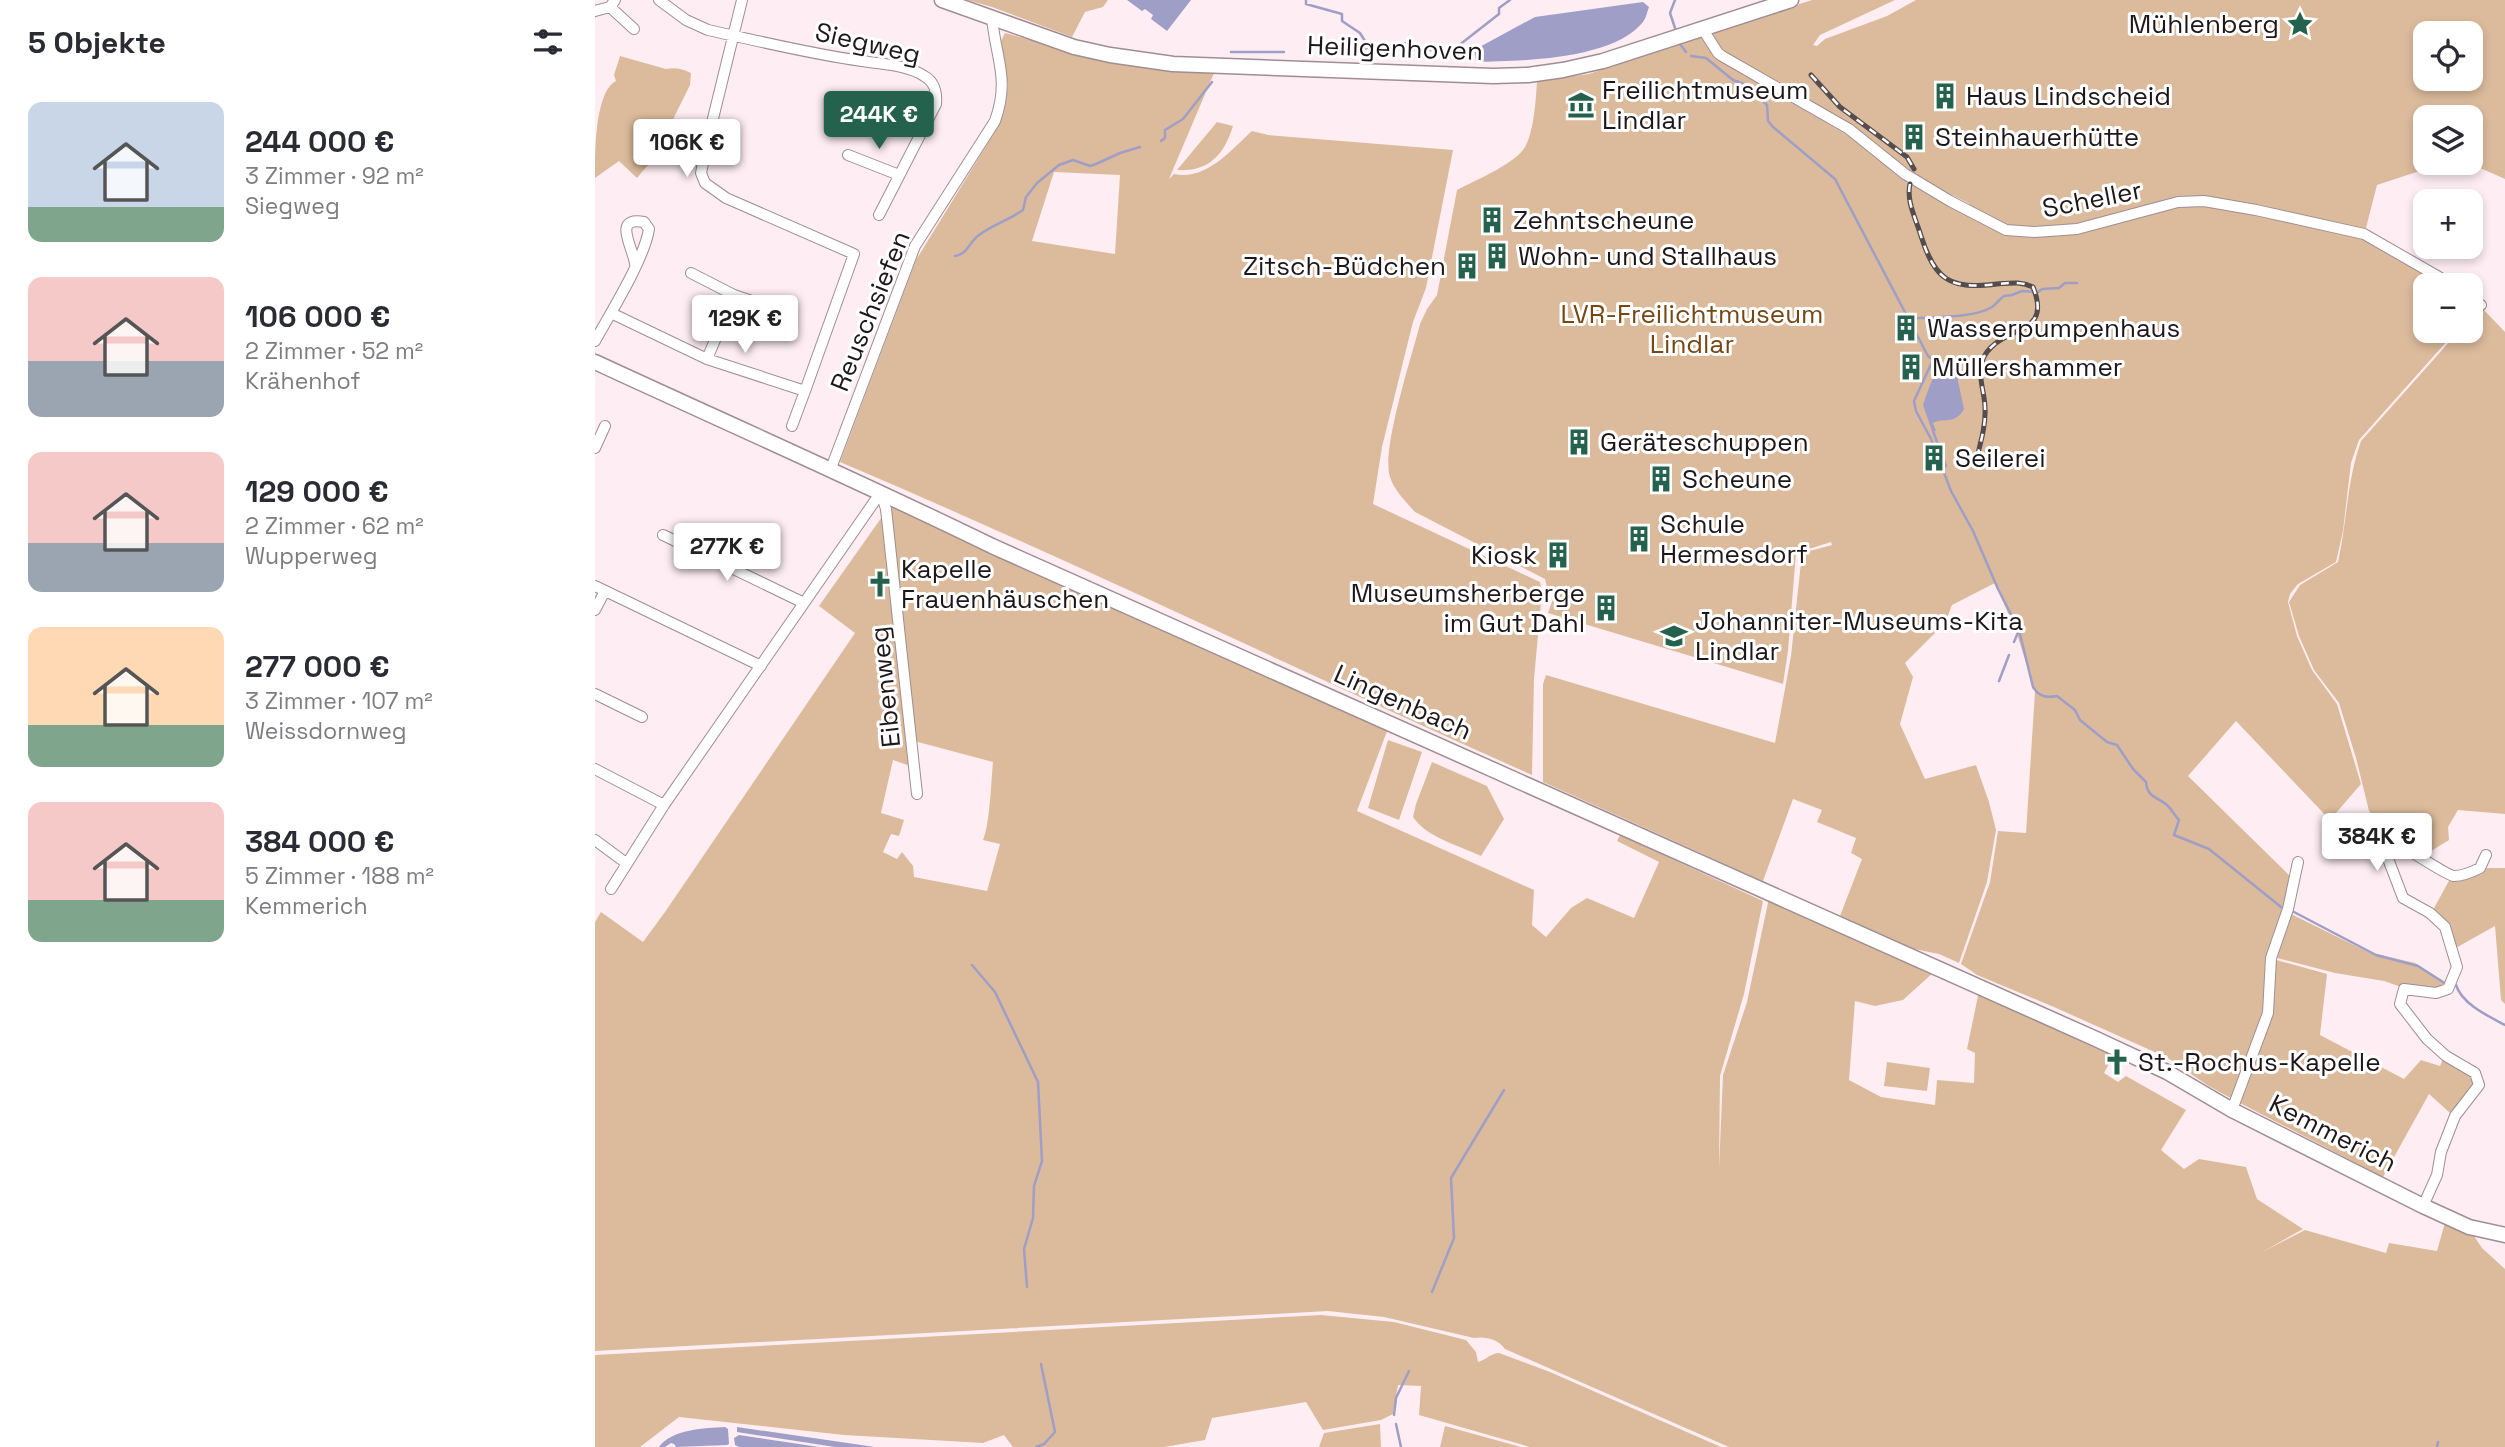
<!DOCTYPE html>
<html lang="de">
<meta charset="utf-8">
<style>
:root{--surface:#fff;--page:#f7f7f7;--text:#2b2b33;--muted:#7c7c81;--accent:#24624e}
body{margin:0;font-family:"Space Grotesk",sans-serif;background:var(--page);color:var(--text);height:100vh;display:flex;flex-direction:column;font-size:26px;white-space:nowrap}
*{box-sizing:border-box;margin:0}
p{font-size:23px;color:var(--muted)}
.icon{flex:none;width:38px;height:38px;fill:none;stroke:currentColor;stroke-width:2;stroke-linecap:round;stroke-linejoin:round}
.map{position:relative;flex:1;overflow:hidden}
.sheet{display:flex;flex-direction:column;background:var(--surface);width:595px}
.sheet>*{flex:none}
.tools{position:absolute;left:1818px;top:21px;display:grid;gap:14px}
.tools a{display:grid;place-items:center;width:70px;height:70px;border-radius:14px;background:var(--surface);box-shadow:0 4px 10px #0003;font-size:35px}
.price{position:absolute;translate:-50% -60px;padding:0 16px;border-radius:7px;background:#fff;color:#222;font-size:23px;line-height:46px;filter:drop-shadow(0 2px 4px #0008)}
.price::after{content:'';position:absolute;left:50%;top:42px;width:21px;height:16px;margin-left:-10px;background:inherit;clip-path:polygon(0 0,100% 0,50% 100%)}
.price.selected{background:var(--accent);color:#fff}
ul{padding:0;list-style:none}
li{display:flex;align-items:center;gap:21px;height:175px;padding:0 28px}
li span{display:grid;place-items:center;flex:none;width:196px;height:140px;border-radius:14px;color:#555}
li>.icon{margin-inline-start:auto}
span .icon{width:84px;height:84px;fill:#fffc;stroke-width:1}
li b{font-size:30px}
h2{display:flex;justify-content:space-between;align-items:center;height:84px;padding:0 28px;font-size:30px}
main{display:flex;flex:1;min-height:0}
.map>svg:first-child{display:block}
.green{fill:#dcbb9c;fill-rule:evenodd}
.water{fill:#9f9ec7}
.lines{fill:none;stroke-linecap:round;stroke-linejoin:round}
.stream{stroke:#9f9ec7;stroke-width:2.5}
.street-casing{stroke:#9f8d93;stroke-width:12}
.secondary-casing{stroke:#9f8d93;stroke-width:17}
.street{stroke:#fff;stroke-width:10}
.secondary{stroke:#fff;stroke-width:14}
.rail-casing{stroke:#554c4e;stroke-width:5}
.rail{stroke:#fff;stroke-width:2.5;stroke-dasharray:8;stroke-linecap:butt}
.labels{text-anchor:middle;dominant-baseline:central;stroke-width:6;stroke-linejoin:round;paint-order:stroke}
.poi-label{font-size:26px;fill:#1e1719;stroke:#fff;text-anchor:start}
.street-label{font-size:26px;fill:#1e1719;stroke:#fff}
.park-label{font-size:26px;fill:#754712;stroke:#fff}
</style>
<main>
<section class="sheet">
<h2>5 Objekte<svg class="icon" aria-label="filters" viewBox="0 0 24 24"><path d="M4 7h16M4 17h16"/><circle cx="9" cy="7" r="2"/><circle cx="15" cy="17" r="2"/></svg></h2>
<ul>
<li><span style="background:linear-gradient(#c9d6e8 75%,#7fa58c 0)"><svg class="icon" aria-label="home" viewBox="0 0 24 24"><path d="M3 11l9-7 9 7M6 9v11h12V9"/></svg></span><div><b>244 000 €</b><p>3 Zimmer · 92 m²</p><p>Siegweg</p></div></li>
<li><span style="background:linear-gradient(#f6c9c9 60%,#9aa5b1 0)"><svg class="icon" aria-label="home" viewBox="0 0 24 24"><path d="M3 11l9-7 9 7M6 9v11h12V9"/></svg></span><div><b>106 000 €</b><p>2 Zimmer · 52 m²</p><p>Krähenhof</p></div></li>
<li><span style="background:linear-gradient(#f6c9c9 65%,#9aa5b1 0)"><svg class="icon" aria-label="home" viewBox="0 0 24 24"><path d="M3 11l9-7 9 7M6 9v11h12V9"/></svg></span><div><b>129 000 €</b><p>2 Zimmer · 62 m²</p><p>Wupperweg</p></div></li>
<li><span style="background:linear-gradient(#ffd9b3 70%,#7fa58c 0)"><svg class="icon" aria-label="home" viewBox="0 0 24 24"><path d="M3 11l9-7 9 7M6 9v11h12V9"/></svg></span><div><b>277 000 €</b><p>3 Zimmer · 107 m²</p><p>Weissdornweg</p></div></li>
<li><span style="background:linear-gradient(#f6c9c9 70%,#7fa58c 0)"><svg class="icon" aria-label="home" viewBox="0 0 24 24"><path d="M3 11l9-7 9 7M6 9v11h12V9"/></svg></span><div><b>384 000 €</b><p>5 Zimmer · 188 m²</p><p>Kemmerich</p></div></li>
</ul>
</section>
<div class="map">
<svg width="1910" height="1447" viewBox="0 0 1910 1447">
<rect width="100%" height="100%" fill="#feeef3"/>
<!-- green -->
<path class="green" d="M 372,0 L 513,0 L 508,7 L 490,12 L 477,37 L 397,7 Z
M 1217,0 L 1300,0 L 1225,35 L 1218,45 L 1222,46 L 1230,39 L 1292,16 L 1321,0 L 1910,0 L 1910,179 L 1874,163 L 1876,163 L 1876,117 L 1830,117 L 1830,163 L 1849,163 L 1782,185 L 1770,232 L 1619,200 L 1484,226 L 1412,227 L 1387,216 L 1373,203 L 1327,180 L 1127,51 L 1117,32 ZM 1830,33 L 1876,33 L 1876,79 L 1830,79 Z
M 410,33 L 477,51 L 577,70 L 619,73 L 574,179 L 579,174 C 611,181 636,150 657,131 L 673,135 L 858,150 L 831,288 L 818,322 L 787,447 L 778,504 L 945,582 L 947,591 L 939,679 L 937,775 C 706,672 478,561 245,462 L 321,260 L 401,130 L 411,102 L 413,84 L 404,45 ZM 459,172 L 525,175 L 520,254 L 437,241 Z
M 1106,34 L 1120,56 L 1270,146 L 1311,179 L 1383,221 L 1410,233 L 1440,235 L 1575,207 L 1607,205 L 1769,235 L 1856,285 L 1830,285 L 1830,331 L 1861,331 L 1764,440 L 1756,463 L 1748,531 L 1741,562 L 1703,584 L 1695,594 L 1693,602 L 1702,636 L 1717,670 L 1742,704 L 1766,784 L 1735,820 L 1641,721 L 1593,776 L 1698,879 L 1686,917 L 1672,1013 L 1639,1100 L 1612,1085 L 1573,1058 L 1459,1007 L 1382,975 L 1366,964 L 1395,882 L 1403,831 L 1431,833 L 1440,691 L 1422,634 L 1400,583 L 1357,605 L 1350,623 L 1310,663 L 1318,677 L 1305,724 L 1330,779 L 1381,765 L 1394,802 L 1401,830 L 1392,882 L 1364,963 L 1344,954 L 1319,949 L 1245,916 L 1267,859 L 1256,853 L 1261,838 L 1222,822 L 1227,810 L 1198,799 L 1168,881 L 948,782 L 948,684 L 951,675 L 1180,743 L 1196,656 L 1207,553 L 1237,545 L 1236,542 L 1201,553 L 1193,651 L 1188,684 L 953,613 L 960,593 L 953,591 L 950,579 L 820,512 C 811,502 799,490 795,477 C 786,450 817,356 825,324 L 832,309 L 842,295 L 862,190 C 881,180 915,166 928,150 C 939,136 941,98 942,81 L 994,74 Z
M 25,56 L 71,69 C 80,67 88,69 96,73 L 95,85 L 59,158 L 42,178 L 24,161 L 0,178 C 0,151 0,92 21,81 L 19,75 Z
M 622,122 L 638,126 C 629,155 614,172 582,170 Z
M 1886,307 L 1910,332 L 1910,814 L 1863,810 L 1853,827 L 1854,840 L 1828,856 L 1792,836 L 1774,811 L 1761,758 L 1744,703 L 1719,670 L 1704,636 L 1694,602 L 1705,585 L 1743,562 C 1752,522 1752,480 1766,441 L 1864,331 L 1876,331 L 1876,317 Z
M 299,506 L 794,726 L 762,811 L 939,890 L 937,925 L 951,937 L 976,908 L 992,898 L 1039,918 L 1064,862 L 1022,841 L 1025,835 L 1168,901 L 1149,994 L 1125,1076 L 1124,1169 L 1128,1075 L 1152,1002 L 1174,898 L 1339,972 L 1308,1000 L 1280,1006 L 1260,1001 L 1254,1080 L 1286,1097 L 1340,1105 L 1342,1080 L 1379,1083 L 1380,1053 L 1372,1049 L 1384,991 L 1516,1048 L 1510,1059 L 1515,1062 L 1509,1073 L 1523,1082 L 1531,1076 L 1591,1110 L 1566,1150 L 1589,1169 L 1604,1159 L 1651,1167 L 1662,1199 L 1708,1229 L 1669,1251 L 1710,1230 L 1791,1253 L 1794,1243 L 1842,1251 L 1851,1219 L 1873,1227 L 1887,1248 L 1910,1269 L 1910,1447 L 1134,1447 L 910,1349 C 903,1339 890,1336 879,1338 L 789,1317 L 733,1311 L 0,1351 L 0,922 L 6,912 L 48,942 L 70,912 L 260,633 L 224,606 L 289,514 L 318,767 L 298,760 L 286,813 L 309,820 L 304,836 L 296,834 L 288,852 L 302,859 L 307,852 L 318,866 L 319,877 L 392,891 L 405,844 L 388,840 C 395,823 396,783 398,762 L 319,741 L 293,510 Z
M 793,740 L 827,752 L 804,820 L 773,808 Z
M 837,762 L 892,786 L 909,819 L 886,856 C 865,846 831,837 818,817 L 821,804 Z
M 1887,868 L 1910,868 L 1910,1004 L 1906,1000 L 1900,926 L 1859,949 L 1838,910 L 1856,877 Z
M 1694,913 L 1773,952 L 1820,963 L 1854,985 L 1841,991 L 1809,988 L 1789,981 L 1740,973 L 1678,957 Z
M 1678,959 L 1732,974 L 1725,1035 L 1809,1079 L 1826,1060 L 1845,1066 L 1848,1059 L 1874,1073 L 1879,1085 L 1855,1113 L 1834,1094 L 1788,1177 L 1641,1101 L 1670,1028 Z
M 1292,1062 L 1335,1068 L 1332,1091 L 1289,1086 Z
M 726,1315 L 799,1322 L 871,1340 L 881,1352 L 883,1362 C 891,1360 896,1353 904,1353 L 955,1372 L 1126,1447 L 935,1447 L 824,1415 L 826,1386 L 803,1385 L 798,1414 L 786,1420 L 728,1430 L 711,1402 L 617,1418 L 610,1440 L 569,1447 L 418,1447 L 409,1435 L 388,1443 L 249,1435 L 84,1417 L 45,1447 L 0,1447 L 0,1355 Z
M 785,1424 L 786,1447 L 724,1447 L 729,1433 Z
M 850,1426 L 926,1447 L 845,1447 Z"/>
<!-- water -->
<path class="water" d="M 532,0 L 596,0 L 572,31 L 556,19 L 558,15 L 550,9 L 547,11 Z
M 1048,2 L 1054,7 C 1052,12 1051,18 1048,22 C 1018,60 925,61 881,62 L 879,50 L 940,17 Z
M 1352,363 L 1360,367 L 1369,409 C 1360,425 1350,417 1338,423 L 1341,431 L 1337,431 L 1328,405 C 1333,392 1338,369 1352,363 Z
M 130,1427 L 133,1429 L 134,1444 L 132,1445 L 81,1447 L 79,1444 L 76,1443 L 70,1447 L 64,1447 C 77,1429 110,1428 130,1427 Z
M 142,1427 L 280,1447 L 240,1447 L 142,1432 Z
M 144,1435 L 224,1447 L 144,1447 L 140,1445 L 139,1438 Z"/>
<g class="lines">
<!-- stream -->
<path class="stream" d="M 711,0 L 711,4 L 747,14 L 747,21 L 765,33 L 770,41 L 781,46 L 813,43 L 833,50 L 853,50 L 863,46 L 904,14 L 904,8 L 915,0
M 1080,28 L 1075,13 L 1080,0
M 1085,44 L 1091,52
M 737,48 L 765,50 L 778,46
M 636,52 L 689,52
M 1096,56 L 1111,58 L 1138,80 L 1152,85 L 1172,105 L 1173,121 L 1178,127 L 1240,179 L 1333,356 L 1338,360 L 1319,401 L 1321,411 L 1336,439 L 1356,491 L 1378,531 L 1403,589 L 1424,630 L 1419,642
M 566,141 L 570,138 L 570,130 L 588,119 L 617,82
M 360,256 C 373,254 374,242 384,235 C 397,225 414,220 428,210 L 431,197 L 442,183 L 464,165 L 478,160 L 495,166 L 501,164 L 525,153 L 545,147
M 1315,319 C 1337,316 1377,319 1397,307 C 1401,304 1405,299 1409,296 L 1417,295 L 1427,291 L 1443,292 L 1447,289 L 1464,288 L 1470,283 L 1482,283
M 1338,431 L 1351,466 L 1348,468
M 1424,630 L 1438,687 C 1444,697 1452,698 1462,696 L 1480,710 L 1485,720 L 1512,742 L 1522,745 L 1538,769 L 1551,782 C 1552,798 1564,797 1573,806 C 1577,810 1580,816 1584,820 L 1579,835 L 1614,849 L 1686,907
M 1404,681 L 1414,655
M 1699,912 L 1781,955 L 1823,966 L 1851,984
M 377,965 L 400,992 L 443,1082 L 447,1161 L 439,1186 L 438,1218 L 429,1249 L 432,1287
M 1861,985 C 1867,1004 1893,1016 1910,1025
M 837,1292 L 859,1238 L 856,1178 L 909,1090
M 799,1415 L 801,1398 L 814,1371
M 801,1424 L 806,1447
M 441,1447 L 449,1444 L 460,1432 L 446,1364
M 1842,1447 L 1843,1442"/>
<!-- street casing -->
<g class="street-casing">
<path id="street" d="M 64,0 L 91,20 L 113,30 C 164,41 215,54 267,61 C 286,64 313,65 329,76 C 340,82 342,92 341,104 L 284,215
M 15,7 L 39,29
M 0,11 L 15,7 L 20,0
M 1107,28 L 1123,53 L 1127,56 L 1254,129 L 1310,174 L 1355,201 L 1411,230 L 1440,232 L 1482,229 L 1583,202 L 1609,201 L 1661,210 L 1769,234 L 1858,285
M 253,155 L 304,175
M 96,273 L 139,295 L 184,310
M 1876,298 L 1886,305
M 16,313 L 112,359 L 210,391 L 259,254 L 131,198 L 110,183 L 106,173 L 113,139 L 147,0
M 0,341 C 16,312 49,260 54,229 L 49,222 C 16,216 39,249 40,264
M 112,359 L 139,295
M 197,426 L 210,391
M 0,448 L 10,426
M 235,471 L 320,246 L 400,121 C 415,78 401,60 397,18
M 286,493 L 291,509 L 322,794
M 68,535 L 209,603
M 0,586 L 166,666
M 0,610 L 10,591
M 0,694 L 47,717
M 0,769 L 69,805
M 0,840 L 31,863
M 16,889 L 69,805 L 286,492
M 1637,1110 L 1673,1013 L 1676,958 L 1693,909 L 1703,862
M 1828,1206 L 1842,1175 L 1846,1152 L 1860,1116 L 1884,1085 L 1880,1073 L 1851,1056 L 1832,1039 L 1805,1004 L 1809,989 L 1841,993 L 1853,989 L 1862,967 L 1850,927 L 1835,913 L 1808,898 L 1792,856 L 1791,838 C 1807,844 1850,875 1859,876 C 1868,876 1877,872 1885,868 L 1891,855"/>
</g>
<!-- secondary casing -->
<g class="secondary-casing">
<path id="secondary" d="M 347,0 L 479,47 L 515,55 L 578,64 L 898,76 L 933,75 L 968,70 L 1008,61 L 1196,0
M 0,362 C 132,423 266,482 397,546 L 1501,1039 L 1572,1072 L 1637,1110 L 1828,1206 L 1874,1227 L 1910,1235"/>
</g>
<!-- street -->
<use href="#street" class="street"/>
<!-- secondary -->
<use href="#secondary" class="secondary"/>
<!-- rail casing -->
<g class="rail-casing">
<path id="rail" d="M 1216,75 L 1245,107 L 1312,157 L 1319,169
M 1315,184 C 1311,201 1321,219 1326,236 C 1340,280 1355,290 1402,284 C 1416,283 1425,281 1438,287 C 1458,337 1409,324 1390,355 C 1380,372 1390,391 1390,408 C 1391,428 1384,447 1380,466"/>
</g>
<!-- rail -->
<use href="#rail" class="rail"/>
</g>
<!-- icons -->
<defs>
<g id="sight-bare" transform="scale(2.1)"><path d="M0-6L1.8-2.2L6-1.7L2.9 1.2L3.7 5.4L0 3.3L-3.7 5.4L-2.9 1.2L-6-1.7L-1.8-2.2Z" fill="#24624e" stroke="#fff" stroke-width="2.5" paint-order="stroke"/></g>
<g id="building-bare" transform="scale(2.1)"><path d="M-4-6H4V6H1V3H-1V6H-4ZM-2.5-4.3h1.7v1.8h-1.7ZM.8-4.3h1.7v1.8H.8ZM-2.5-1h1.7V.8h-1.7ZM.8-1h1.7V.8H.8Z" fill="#24624e" stroke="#fff" stroke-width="2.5" paint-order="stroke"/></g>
<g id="museum-bare" transform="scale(2.1)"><path d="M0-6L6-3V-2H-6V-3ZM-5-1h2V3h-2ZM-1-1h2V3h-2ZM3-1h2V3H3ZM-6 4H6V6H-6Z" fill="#24624e" stroke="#fff" stroke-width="2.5" paint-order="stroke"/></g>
<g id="church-bare" transform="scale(2.1)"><path d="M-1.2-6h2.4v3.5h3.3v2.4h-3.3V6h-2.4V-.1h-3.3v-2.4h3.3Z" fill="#24624e" stroke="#fff" stroke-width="2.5" paint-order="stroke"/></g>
<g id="school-bare" transform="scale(2.1)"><path d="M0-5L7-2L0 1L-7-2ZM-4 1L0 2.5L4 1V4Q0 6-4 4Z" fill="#24624e" stroke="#fff" stroke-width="2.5" paint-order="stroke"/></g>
</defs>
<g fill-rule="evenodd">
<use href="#sight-bare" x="1705" y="24"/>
<use href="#building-bare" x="1350" y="96"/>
<use href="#museum-bare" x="986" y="105"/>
<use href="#building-bare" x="1319" y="137"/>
<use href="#building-bare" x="897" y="220"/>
<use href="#building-bare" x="902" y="256"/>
<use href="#building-bare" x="872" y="266"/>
<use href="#building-bare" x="1311" y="328"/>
<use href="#building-bare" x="1316" y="367"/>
<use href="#building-bare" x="984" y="442"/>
<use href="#building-bare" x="1339" y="458"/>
<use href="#building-bare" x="1066" y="479"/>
<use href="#building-bare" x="1044" y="539"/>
<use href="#building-bare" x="963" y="555"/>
<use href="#church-bare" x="285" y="584"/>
<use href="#building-bare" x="1011" y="608"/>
<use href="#school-bare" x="1079" y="636"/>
<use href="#church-bare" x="1522" y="1062"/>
</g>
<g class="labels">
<!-- poi labels -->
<g class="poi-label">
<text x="1684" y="24" text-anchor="end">Mühlenberg</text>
<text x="1007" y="90">Freilichtmuseum<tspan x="1007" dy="30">Lindlar</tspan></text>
<text x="1371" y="96">Haus Lindscheid</text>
<text x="1340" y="137">Steinhauerhütte</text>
<text x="918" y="220">Zehntscheune</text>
<text x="923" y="256">Wohn- und Stallhaus</text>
<text x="851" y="266" text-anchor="end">Zitsch-Büdchen</text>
<text x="1332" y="328">Wasserpumpenhaus</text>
<text x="1337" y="367">Müllershammer</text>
<text x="1005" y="442">Geräteschuppen</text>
<text x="1360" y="458">Seilerei</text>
<text x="1087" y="479">Scheune</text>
<text x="1065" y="524">Schule<tspan x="1065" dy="30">Hermesdorf</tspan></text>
<text x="942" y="555" text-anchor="end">Kiosk</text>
<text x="306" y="569">Kapelle<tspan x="306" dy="30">Frauenhäuschen</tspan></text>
<text x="990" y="593" text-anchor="end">Museumsherberge<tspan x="990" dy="30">im Gut Dahl</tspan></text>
<text x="1100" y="621">Johanniter-Museums-Kita<tspan x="1100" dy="30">Lindlar</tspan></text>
<text x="1543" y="1062">St.-Rochus-Kapelle</text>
</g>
<!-- street labels -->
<g class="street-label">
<text transform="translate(273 43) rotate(13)">Siegweg</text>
<text transform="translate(800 48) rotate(2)">Heiligenhoven</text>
<text transform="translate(1497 199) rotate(-11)">Scheller</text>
<text transform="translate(275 311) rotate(-68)">Reuschsiefen</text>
<text transform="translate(290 687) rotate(-96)">Eibenweg</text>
<text transform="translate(808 702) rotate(24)">Lingenbach</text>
<text transform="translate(1738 1133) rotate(27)">Kemmerich</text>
</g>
<!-- park labels -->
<g class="park-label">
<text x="1097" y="314">LVR-Freilichtmuseum<tspan x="1097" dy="30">Lindlar</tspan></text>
</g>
</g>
</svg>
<div class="tools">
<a><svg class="icon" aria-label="locate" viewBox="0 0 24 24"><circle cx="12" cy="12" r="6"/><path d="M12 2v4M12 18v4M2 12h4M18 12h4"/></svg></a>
<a><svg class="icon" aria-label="layers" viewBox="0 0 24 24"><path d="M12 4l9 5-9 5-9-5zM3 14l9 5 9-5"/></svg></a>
<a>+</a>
<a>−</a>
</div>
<b class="price selected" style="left:284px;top:151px">244K €</b>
<b class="price" style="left:92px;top:179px">106K €</b>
<b class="price" style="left:150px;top:355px">129K €</b>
<b class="price" style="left:132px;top:583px">277K €</b>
<b class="price" style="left:1782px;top:873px">384K €</b>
</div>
</main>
